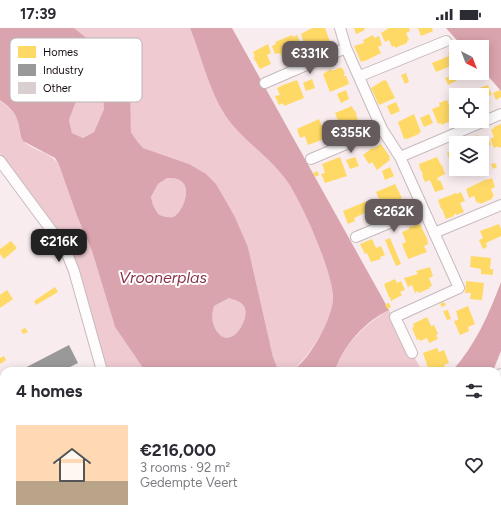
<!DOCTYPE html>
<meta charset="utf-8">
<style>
:root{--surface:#fff;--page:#f7f7f7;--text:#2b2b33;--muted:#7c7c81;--accent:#655a5c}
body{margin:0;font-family:Figtree,sans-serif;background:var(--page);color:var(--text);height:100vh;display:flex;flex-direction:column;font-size:15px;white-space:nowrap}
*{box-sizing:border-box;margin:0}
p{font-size:13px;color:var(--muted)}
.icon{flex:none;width:22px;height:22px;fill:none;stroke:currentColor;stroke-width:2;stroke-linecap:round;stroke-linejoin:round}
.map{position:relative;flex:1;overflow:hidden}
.side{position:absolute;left:0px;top:339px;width:501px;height:156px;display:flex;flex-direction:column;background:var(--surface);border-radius:12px 12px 0 0;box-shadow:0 2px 10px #0003}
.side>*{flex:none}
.needle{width:26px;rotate:138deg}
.buttons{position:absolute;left:449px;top:12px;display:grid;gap:8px}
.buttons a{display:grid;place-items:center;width:40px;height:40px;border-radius:0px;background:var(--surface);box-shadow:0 2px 10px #0003;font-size:20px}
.price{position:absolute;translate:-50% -34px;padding:0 9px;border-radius:8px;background:var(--accent);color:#fff;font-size:13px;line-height:26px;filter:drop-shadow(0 1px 2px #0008)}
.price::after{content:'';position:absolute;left:50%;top:24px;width:12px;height:9px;margin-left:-6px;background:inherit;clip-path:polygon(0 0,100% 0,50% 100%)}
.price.current{background:#222;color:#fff}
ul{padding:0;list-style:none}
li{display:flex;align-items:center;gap:12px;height:100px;padding:0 16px}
li span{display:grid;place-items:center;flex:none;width:112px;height:80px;border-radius:0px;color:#555}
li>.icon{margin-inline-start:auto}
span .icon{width:48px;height:48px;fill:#fffc;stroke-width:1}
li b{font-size:17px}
h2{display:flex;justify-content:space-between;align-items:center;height:48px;padding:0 16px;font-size:17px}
.status{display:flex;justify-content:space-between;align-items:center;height:28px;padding:0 20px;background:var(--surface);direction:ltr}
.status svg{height:11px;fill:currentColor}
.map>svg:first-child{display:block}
.green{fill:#efcad1}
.water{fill:#daa4ae;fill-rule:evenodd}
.homes{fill:#ffd966}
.industry{fill:#999}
.building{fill:#dacfd0}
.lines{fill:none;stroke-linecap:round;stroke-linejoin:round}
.minor-casing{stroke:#c5babc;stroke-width:12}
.minor{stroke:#fefcfc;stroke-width:10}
.labels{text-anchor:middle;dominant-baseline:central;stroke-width:4;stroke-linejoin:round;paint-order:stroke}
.water-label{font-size:16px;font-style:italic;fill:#873148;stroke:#fff}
.key{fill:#fff;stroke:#b9b6b7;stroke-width:1}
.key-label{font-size:11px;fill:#160c0e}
</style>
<div class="status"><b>17:39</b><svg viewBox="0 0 49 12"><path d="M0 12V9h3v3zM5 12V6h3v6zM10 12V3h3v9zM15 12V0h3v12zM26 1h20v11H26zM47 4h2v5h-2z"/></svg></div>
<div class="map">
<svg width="501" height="495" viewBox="0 0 501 495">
<rect width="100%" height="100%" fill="#f9ecee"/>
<!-- green -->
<path class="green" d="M 74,0 L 190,0 C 198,20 206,39 214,59 C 217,68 220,79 225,87 C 241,111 266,126 284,149 C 300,169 334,246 333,271 C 332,292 310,328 294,341 L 292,343 L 281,343 L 277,339 L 273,329 L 248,219 L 235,189 L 225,173 L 189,136 L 143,120 L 137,113 L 131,104 L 131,94 L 118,36 L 108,27 Z
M 86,65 L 94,66 L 103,70 L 104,81 L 94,104 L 83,110 L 72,105 L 69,92 L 77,71 Z
M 0,72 C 7,78 15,84 18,93 C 19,98 19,106 22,111 C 30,123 49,122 59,137 L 77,188 L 92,223 L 115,299 L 145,343 L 107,343 L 80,253 L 19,151 L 0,126 Z
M 167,150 C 173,150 180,150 184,155 C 190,164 182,185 173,189 C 168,190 162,188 158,186 L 153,177 L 151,169 L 158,156 Z
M 229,270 C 234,272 240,273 243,277 C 253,287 231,326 216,302 C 211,294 212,286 214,278 Z
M 389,282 L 422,343 L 335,343 C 344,316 365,296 389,282 Z
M 497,476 L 501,483 L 501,495 L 483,495 L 481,491 L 497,491 Z
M 167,491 L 190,491 L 193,495 L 170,495 Z
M 210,491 L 237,491 L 238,495 L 215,495 Z
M 387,491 L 455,491 L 446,495 L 382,495 Z"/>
<!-- water -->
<path class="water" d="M 0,0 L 74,0 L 108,27 L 118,36 L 130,66 L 131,104 L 137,113 L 143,120 L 189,136 L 206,146 L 216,156 L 235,189 L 248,219 L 273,329 L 277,339 L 281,343 L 145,343 L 115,299 L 92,223 L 77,188 L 59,137 L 55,130 L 23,113 C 19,107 20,98 17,91 C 14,83 7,77 0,72 ZM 86,65 L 94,66 L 103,70 L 104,81 L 94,104 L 83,110 L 72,105 L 69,92 L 77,71 ZM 167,150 C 173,150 180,150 184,156 C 190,164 182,185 173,189 C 167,190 162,188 158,186 L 153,177 L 151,169 L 158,156 ZM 229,270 C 234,272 240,273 243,277 C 253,287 231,326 216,302 C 211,294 212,286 214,278 Z
M 190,0 L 232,0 L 389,282 C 364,294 343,318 335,343 L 292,343 C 309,333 332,291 333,271 C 334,246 300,169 284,149 C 266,126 241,111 225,87 C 208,60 202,29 190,0 Z
M 446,0 L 501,0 L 501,63 L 482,41 L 482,19 L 463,19 Z
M 501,254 L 501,323 L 493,343 L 452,343 C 475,318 489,286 501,254 Z
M 190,491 L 210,491 L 215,495 L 193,495 Z
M 237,491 L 387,491 L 382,495 L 238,495 Z"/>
<!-- homes -->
<path class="homes" d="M 312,0 L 325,0 L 330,14 L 312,22 L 309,14 L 304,15 L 301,6 Z
M 354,0 L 364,0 L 365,2 L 356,6 Z
M 389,0 L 409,0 L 410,3 L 406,5 L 409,12 L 407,13 L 407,15 L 395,20 L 395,18 L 392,19 L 389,12 L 385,14 L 381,5 Z
M 418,0 L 432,0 L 433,3 L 421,8 Z
M 292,7 L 293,9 L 297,7 L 301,16 L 296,18 L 300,25 L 297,26 L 298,28 L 286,33 L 285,31 L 283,32 L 280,25 L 275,26 L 272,18 L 276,16 L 275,14 Z
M 373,7 L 374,10 L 379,8 L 382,17 L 378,19 L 381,25 L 367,32 L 361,34 L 354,18 L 364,15 L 363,12 Z
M 268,16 L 271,25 L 267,27 L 271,36 L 260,41 L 253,29 L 255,29 L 253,24 Z
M 455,22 L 456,44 L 453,37 L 436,44 L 432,35 L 449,28 L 448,25 Z
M 341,39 L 342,41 L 343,41 L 345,46 L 344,46 L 344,48 L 346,48 L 349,56 L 330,64 L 323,46 L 331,41 L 332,43 Z
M 406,45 L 409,54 L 405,56 L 401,47 Z
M 454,47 L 456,53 L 448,57 L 445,50 Z
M 312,51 L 315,60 L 306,63 L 303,55 Z
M 297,52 L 304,70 L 284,78 L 283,75 L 279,77 L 275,68 L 280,67 L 277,60 L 283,57 Z
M 384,52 L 385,53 L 386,52 L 395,70 L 379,77 L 371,60 Z
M 488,57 L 492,67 L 487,68 L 490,76 L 484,80 L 482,79 L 482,67 L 466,67 L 465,65 Z
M 346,62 L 349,71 L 341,75 L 337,66 Z
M 500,62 L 501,64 L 501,69 L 496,72 L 493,65 Z
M 447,72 L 455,89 L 452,90 L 453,92 L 441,97 L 441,95 L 438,96 L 432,81 L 440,78 L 439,75 Z
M 396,74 L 400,83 L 391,87 L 387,78 Z
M 352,78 L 354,83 L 355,82 L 359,96 L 356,97 L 357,99 L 346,104 L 345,102 L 342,103 L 335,85 Z
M 414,86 L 421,104 L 419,105 L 419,106 L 407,111 L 407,110 L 404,111 L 398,94 Z
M 429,86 L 433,95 L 424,99 L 420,90 Z
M 319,91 L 326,108 L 323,109 L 324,111 L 308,117 L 305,108 L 300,110 L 297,101 Z
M 334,92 L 338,101 L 329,105 L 325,96 Z
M 501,96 L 501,119 L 498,120 L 498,118 L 494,120 L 490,111 L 494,109 L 491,102 L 494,100 L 494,99 Z
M 477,107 L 480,115 L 458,115 L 465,112 Z
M 487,108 L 491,117 L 486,119 L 483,110 Z
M 381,116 L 390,129 L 389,130 L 390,132 L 377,142 L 372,134 L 369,136 L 363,127 L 372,120 L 373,121 Z
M 456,121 L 456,131 L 450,134 L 447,125 Z
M 340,129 L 347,148 L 325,155 L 321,146 L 325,145 L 322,136 Z
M 355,129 L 359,138 L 350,141 L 346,132 Z
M 437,129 L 441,137 L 442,137 L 445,146 L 437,150 L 438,153 L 440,152 L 444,161 L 435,164 L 430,152 L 425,154 L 422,147 L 423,146 L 419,139 L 420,139 L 419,136 Z
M 495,135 L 497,139 L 493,141 L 491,136 Z
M 390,139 L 394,148 L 385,152 L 382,143 Z
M 317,143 L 319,147 L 315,149 L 313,145 Z
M 492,150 L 495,159 L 491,161 L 494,168 L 492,169 L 492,171 L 480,176 L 479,174 L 477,175 L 474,168 L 469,170 L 466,161 L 487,151 L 487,152 Z
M 395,156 L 402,170 L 401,170 L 403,176 L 384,183 L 376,164 Z
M 461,164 L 465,173 L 460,175 L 464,184 L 456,187 L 456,186 L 454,186 L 454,188 L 446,191 L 442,181 L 441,181 L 438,172 L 456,165 L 457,166 Z
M 373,172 L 377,180 L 372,182 L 369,173 Z
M 367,173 L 371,182 L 354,190 L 355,193 L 348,196 L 343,183 Z
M 420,196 L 427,211 L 428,216 L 424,218 L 427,224 L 408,231 L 402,216 L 406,214 L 402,204 L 409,201 L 409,199 Z
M 499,196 L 501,201 L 501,208 L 486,215 L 487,219 L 483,221 L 479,212 L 483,210 L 480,203 Z
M 390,210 L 401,236 L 396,238 L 385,212 Z
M 372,211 L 376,220 L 381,218 L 385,227 L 380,229 L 381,231 L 371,234 L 367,225 L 365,226 L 360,216 Z
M 11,213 L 17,220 L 4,231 L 0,226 L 0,221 Z
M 471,228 L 491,230 L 490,241 L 493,241 L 493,247 L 481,246 L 481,241 L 470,239 Z
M 430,239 L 433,248 L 429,250 L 432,258 L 429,259 L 430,260 L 419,265 L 418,263 L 415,265 L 412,257 L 408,259 L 404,250 L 418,246 L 416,243 Z
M 395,251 L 397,255 L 401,253 L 405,262 L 400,264 L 402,267 L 391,273 L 390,269 L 389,269 L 384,256 Z
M 466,253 L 484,255 L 482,272 L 470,271 L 471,265 L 465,265 Z
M 55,259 L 58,264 L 36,277 L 34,273 Z
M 7,262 L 13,271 L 0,280 L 0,267 Z
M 444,274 L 446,277 L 442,279 L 440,276 Z
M 389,275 L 391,279 L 387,281 L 385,276 Z
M 468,278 L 475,296 L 468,299 L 469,303 L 460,307 L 454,293 L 458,292 L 458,290 L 456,283 Z
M 448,282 L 451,291 L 447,292 L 443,283 Z
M 427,289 L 431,298 L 434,297 L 438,306 L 436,307 L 438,311 L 429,315 L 427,310 L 420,313 L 419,311 L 417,312 L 412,300 L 414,299 L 413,296 Z
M 25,300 L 28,304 L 23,306 L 21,302 Z
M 437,320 L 439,324 L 444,322 L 449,335 L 444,337 L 446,341 L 442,343 L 429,343 L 423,325 Z
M 4,328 L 6,332 L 0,336 L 0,330 Z
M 501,357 L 501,378 L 499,379 L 497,372 L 497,358 Z
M 0,376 L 3,376 L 4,378 L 4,391 L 3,389 L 0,390 Z
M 4,393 L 4,403 L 3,404 L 2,402 L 0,403 L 0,395 Z
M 501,402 L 501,418 L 499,419 L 497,416 L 497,404 Z
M 501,454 L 501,474 L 500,475 L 497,468 L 497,455 Z
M 41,491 L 43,495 L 31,495 L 34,493 L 35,494 Z"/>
<!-- industry -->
<path class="industry" d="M 69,317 L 78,335 L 62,343 L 19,343 Z"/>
<!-- building -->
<path class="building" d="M 449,491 L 490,491 L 492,495 L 440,495 Z"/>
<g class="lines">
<!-- minor casing -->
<g class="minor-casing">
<path id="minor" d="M 340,0 L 346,20 L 382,101 L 400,129 L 459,260 L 395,289 L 412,325
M 360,48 L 446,13
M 265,55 L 346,20
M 400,129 L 501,86
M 311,131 L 382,101
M 0,133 L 54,206 L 68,228 L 74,243 L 102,343
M 434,205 L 501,177
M 356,209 L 423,181
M 499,347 L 501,346
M 0,441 C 4,452 5,463 0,473
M 497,444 L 501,442
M 162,491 L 165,495"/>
</g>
<!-- minor -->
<use href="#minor" class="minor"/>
</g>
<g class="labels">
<!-- water labels -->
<g class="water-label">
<text x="163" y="249">Vroonerplas</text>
</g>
</g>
<!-- legend -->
<rect x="10" y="10" width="132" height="64" rx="6" class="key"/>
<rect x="18" y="18" width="18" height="12" fill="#ffd966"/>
<rect x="18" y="36" width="18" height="12" fill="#999"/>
<rect x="18" y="54" width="18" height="12" fill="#dacfd0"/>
<g class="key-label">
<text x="43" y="28">Homes</text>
<text x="43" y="46">Industry</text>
<text x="43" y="64">Other</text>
</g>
</svg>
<div class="buttons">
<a><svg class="needle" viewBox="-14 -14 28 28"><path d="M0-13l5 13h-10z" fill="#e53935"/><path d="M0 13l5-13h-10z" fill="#7c7c81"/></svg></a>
<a><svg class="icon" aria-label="locate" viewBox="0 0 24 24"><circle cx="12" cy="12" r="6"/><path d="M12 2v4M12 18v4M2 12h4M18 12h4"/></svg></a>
<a><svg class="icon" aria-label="layers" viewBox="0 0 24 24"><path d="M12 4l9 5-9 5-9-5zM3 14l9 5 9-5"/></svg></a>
</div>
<b class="price" style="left:310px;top:47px">€331K</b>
<b class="price" style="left:351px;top:126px">€355K</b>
<b class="price" style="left:394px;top:205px">€262K</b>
<b class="price current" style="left:59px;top:235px">€216K</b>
<section class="side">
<h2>4 homes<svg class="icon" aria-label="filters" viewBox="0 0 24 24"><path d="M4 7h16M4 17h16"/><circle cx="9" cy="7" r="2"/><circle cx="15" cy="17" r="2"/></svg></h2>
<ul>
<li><span style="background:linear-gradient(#ffd9b3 70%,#b9a48a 0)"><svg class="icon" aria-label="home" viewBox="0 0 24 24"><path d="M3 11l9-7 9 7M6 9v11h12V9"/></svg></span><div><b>€216,000</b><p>3 rooms · 92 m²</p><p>Gedempte Veert</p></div><svg class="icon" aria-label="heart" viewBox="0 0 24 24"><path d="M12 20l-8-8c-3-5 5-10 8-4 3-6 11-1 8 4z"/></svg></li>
</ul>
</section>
</div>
